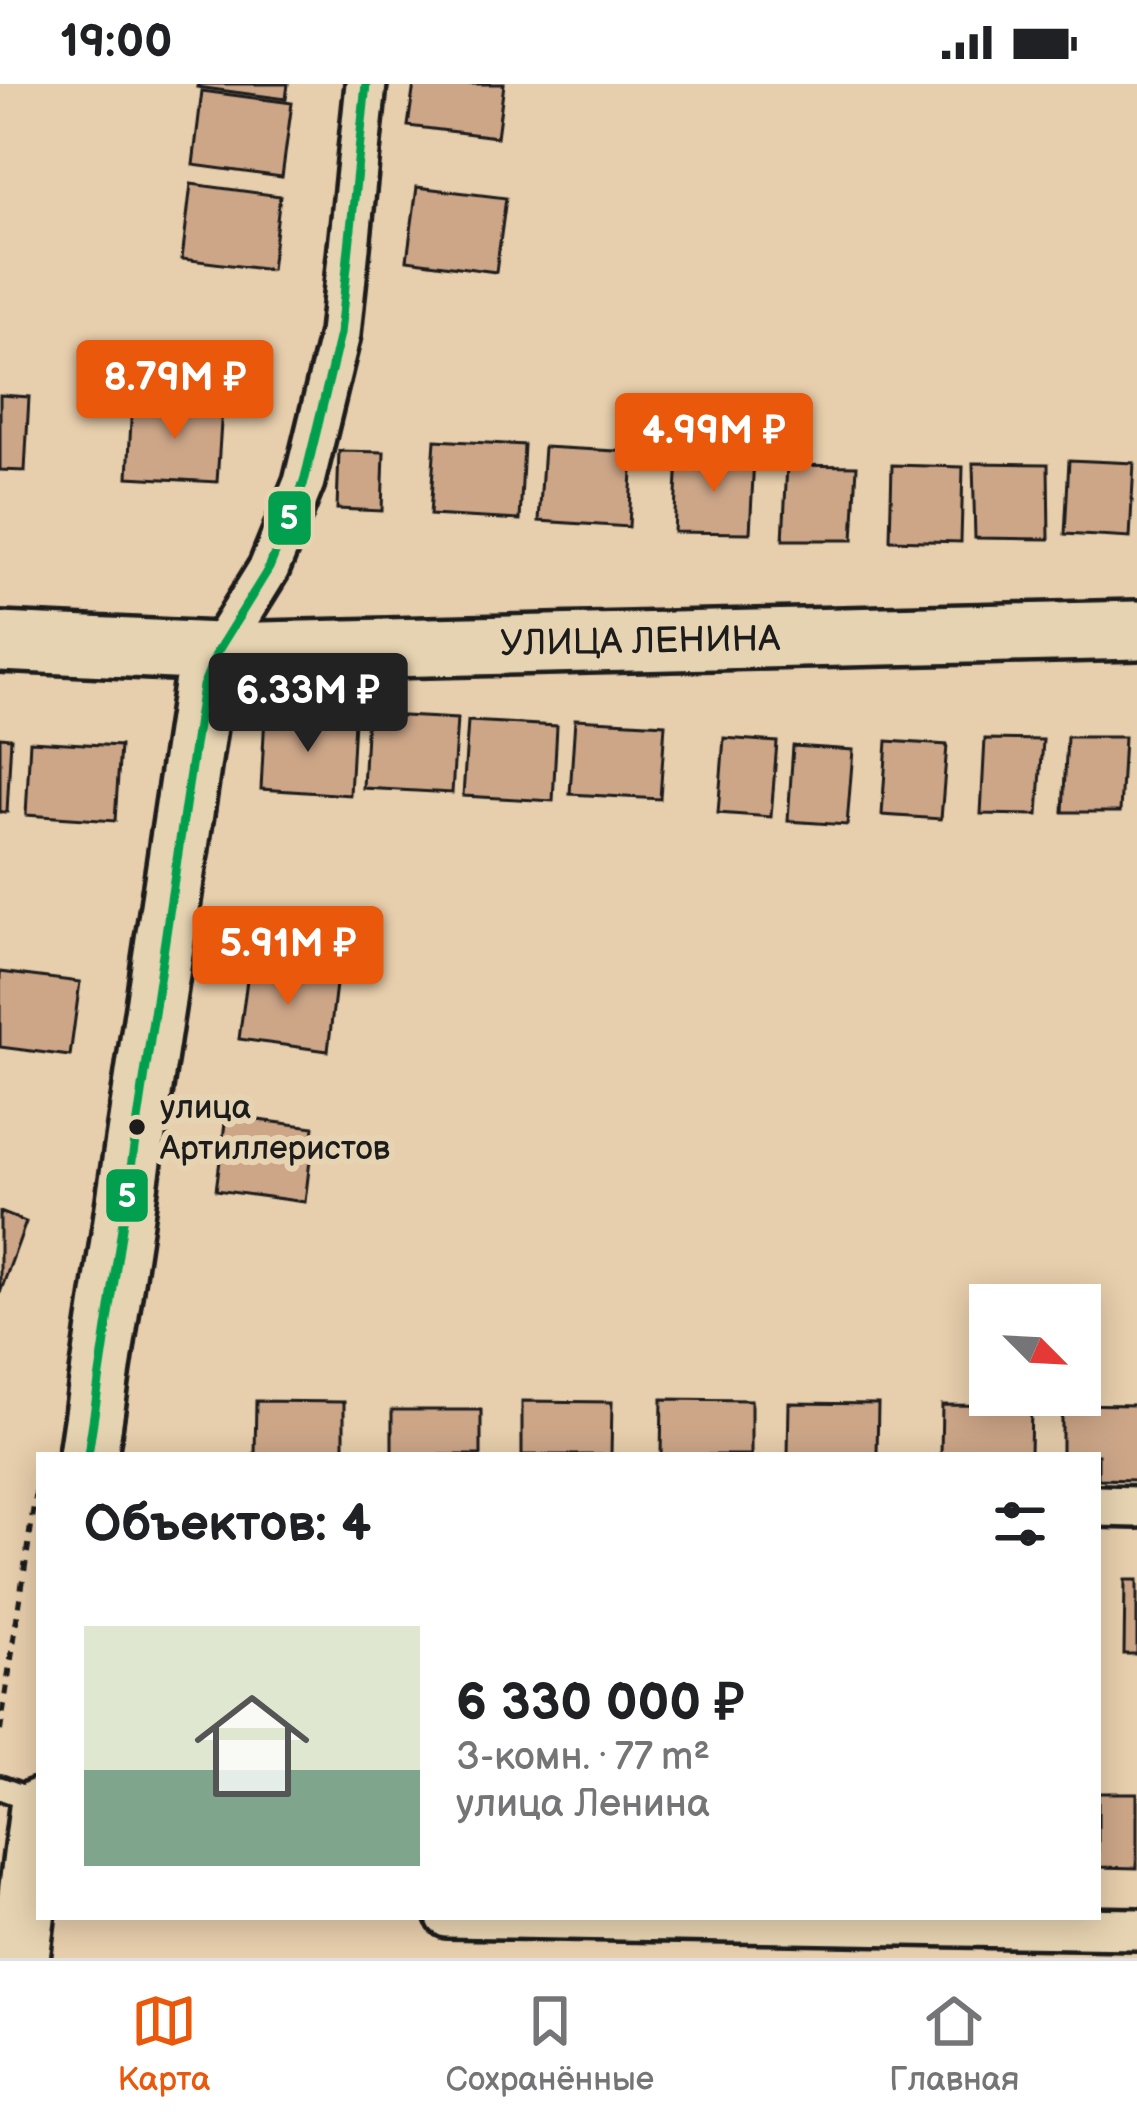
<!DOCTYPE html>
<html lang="ru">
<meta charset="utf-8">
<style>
:root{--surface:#fff;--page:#f6f6f6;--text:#202124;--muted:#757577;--line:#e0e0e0;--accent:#ea580c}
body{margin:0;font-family:"Balsamiq Sans",sans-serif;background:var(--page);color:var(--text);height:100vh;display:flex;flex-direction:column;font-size:45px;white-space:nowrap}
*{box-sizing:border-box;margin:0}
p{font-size:39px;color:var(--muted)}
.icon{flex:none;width:66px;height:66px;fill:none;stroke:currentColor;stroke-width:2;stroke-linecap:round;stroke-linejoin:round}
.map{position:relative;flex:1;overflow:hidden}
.drawer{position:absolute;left:36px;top:1368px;width:1065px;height:468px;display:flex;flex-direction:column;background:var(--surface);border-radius:0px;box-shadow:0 6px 30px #0003}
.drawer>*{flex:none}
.needle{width:78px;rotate:114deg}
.controls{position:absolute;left:969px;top:1200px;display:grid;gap:24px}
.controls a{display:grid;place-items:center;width:132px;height:132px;border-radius:0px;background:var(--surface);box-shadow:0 6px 30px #0003;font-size:60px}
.price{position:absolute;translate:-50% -102px;padding:0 27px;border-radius:12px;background:var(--accent);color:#fff;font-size:39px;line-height:78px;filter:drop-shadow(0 3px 6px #0008)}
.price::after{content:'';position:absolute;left:50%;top:72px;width:36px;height:27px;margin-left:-18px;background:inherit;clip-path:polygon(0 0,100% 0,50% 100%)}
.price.current{background:#222;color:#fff}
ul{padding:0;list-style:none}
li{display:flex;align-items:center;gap:36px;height:300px;padding:0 48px}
li span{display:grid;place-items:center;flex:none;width:336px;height:240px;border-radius:0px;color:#555}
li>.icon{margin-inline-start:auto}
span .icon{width:144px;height:144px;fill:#fffc;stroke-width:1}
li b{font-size:51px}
h2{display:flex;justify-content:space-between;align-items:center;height:144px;padding:0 48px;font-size:51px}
.status{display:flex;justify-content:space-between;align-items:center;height:84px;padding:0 60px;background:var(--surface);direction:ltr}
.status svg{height:33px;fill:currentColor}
.tabs{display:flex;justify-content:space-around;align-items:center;height:168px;border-top:3px solid var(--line);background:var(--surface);font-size:33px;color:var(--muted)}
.tabs a{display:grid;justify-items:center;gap:6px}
.tabs .current{color:var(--accent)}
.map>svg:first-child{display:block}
.building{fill:#cda688;stroke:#1c1c1c;stroke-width:3}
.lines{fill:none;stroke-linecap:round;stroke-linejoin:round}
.lane-casing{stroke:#1c1c1c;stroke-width:30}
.street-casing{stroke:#1c1c1c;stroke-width:48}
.secondary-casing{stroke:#1c1c1c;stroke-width:66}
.path{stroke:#1c1c1c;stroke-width:6;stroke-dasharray:9 9;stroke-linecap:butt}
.lane{stroke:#e6d3b1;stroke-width:21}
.street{stroke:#e6d3b1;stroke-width:39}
.secondary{stroke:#e6d3b1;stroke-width:57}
.bus-1-casing{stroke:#e6d3b1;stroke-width:18}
.bus-1{stroke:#019f4e;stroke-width:9}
.bus-dot{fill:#1c1c1c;stroke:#e6d3b1;stroke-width:4.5}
.labels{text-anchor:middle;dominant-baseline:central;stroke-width:12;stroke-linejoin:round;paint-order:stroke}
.bus-label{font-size:33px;fill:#1c1c1c;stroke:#e6d3b1;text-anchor:start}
.street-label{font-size:36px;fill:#1c1c1c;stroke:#e6d3b1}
.line-badge{stroke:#e6d3b1;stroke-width:4.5}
.badge-label{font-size:33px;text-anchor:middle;font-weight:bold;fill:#fff}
</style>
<div class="status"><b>19:00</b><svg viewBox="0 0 49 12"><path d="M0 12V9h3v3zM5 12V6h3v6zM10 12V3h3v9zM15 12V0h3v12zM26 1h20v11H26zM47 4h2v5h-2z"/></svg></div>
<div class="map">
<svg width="1137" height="1874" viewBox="0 0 1137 1874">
<rect width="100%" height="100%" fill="#e7ceac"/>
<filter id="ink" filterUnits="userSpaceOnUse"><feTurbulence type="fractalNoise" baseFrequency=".00833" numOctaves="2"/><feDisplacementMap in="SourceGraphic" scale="24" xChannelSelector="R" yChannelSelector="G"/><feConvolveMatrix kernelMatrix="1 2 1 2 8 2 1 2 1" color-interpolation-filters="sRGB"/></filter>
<g filter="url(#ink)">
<!-- building -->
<path class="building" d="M 198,0 L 288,0 L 286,15 L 197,3 Z
M 414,0 L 504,0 L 497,53 L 408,42 Z
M 202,7 L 292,19 L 282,93 L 193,81 Z
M 191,100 L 280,112 L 271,186 L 182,175 Z
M 417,103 L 506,114 L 496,188 L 407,176 Z
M 0,311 L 29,313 L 25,387 L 0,386 Z
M 132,318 L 222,324 L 217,398 L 128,393 Z
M 435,356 L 524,361 L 520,436 L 430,431 Z
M 544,363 L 633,368 L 629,443 L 539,437 Z
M 339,367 L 384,368 L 382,427 L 337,425 Z
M 678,373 L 754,374 L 750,449 L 674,448 Z
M 1069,376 L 1134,379 L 1130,454 L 1065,450 Z
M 973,379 L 1048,380 L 1049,455 L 975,454 Z
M 787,381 L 857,382 L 853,456 L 783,456 Z
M 892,381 L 963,383 L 961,458 L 890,456 Z
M 367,630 L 457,635 L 452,709 L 363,704 Z
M 265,631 L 354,636 L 350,711 L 261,705 Z
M 575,635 L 665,640 L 660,715 L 570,710 Z
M 468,637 L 557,642 L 553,717 L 463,712 Z
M 0,653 L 11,654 L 7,728 L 0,728 Z
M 1067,653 L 1124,653 L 1120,728 L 1063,728 Z
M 724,654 L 777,658 L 771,733 L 718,729 Z
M 985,655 L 1043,656 L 1038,731 L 981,730 Z
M 30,657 L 120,662 L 115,737 L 26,731 Z
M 887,657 L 947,661 L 941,735 L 882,731 Z
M 793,662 L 853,666 L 847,741 L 788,737 Z
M 249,881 L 337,892 L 328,967 L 239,955 Z
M 0,888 L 80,898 L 70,972 L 0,963 Z
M 226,1032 L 314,1043 L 305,1118 L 216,1106 Z
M 0,1128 L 26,1138 L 0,1209 Z
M 662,1315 L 751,1316 L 751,1371 L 661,1371 Z
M 256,1317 L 344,1318 L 344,1371 L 255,1371 Z
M 522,1317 L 612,1318 L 611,1371 L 522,1371 Z
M 789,1319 L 878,1320 L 877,1371 L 788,1371 Z
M 1062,1320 L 1137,1321 L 1137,1396 L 1098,1395 L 1098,1371 L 1062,1371 Z
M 942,1321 L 1031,1322 L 1030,1371 L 941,1371 Z
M 392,1326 L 481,1326 L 481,1371 L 392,1371 Z
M 1125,1496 L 1137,1496 L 1137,1570 L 1124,1570 Z
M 1098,1709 L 1137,1709 L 1137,1784 L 1098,1783 Z"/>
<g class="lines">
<!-- lane casing -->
<g class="lane-casing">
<path id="lane" d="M 0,1704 L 38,1718"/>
</g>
<!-- street casing -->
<g class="street-casing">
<path id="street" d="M 217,568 L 269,484 L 304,398 L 340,250 L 366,0
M 1098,1422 L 1137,1423
M 447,1833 L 1137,1845"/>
</g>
<!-- secondary casing -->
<g class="secondary-casing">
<path id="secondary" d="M 0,558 L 217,568 L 1137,546
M 88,1371 L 203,602 L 217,568
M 20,1874 L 39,1724"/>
</g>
<!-- path -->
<path class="path" d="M 0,1647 L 39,1389"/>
<!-- lane -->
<use href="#lane" class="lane"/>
<!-- street -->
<use href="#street" class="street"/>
<!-- secondary -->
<use href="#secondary" class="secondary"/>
<!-- bus-1 casing -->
<g class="bus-1-casing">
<path id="bus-1" d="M 88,1371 L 203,602 L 217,568 L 269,484 L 304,398 L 340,250 L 366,0"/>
</g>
<!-- bus-1 -->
<use href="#bus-1" class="bus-1"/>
</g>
</g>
<!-- markers -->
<circle class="bus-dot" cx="137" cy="1043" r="10"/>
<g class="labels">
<!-- bus labels -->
<g class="bus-label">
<text x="160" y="1024">улица<tspan x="160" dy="41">Артиллеристов</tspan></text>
</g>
<!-- street labels -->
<g class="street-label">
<text transform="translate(640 558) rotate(-1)">УЛИЦА ЛЕНИНА</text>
</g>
</g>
<g class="line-badge">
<rect x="266" y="405" width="47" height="58" rx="12" fill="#019f4e"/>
<rect x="104" y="1083" width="46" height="57" rx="12" fill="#019f4e"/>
</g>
<g class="badge-label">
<text x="289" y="445">5</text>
<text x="127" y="1123">5</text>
</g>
</svg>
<div class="controls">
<a><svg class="needle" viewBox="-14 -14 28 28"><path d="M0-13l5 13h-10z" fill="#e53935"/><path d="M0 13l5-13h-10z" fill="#757577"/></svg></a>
</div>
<b class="price" style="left:175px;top:358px">8.79M ₽</b>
<b class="price" style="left:714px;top:411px">4.99M ₽</b>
<b class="price current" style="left:308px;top:671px">6.33M ₽</b>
<b class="price" style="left:288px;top:924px">5.91M ₽</b>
<section class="drawer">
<h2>Объектов: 4<svg class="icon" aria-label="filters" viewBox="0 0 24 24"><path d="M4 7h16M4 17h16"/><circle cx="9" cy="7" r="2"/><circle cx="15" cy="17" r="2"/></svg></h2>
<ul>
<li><span style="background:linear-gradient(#dfe7d0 60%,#7fa58c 0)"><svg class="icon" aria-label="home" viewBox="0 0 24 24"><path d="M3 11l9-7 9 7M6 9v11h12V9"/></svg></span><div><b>6 330 000 ₽</b><p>3-комн. · 77 m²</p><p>улица Ленина</p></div></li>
</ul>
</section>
</div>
<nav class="tabs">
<a class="current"><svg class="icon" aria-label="map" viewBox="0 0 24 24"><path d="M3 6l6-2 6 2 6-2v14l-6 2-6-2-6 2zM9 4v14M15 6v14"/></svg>Карта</a>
<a><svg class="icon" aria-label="saved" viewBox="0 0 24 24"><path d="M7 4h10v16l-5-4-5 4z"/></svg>Сохранённые</a>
<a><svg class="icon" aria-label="home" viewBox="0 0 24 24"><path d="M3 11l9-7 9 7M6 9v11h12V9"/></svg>Главная</a>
</nav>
